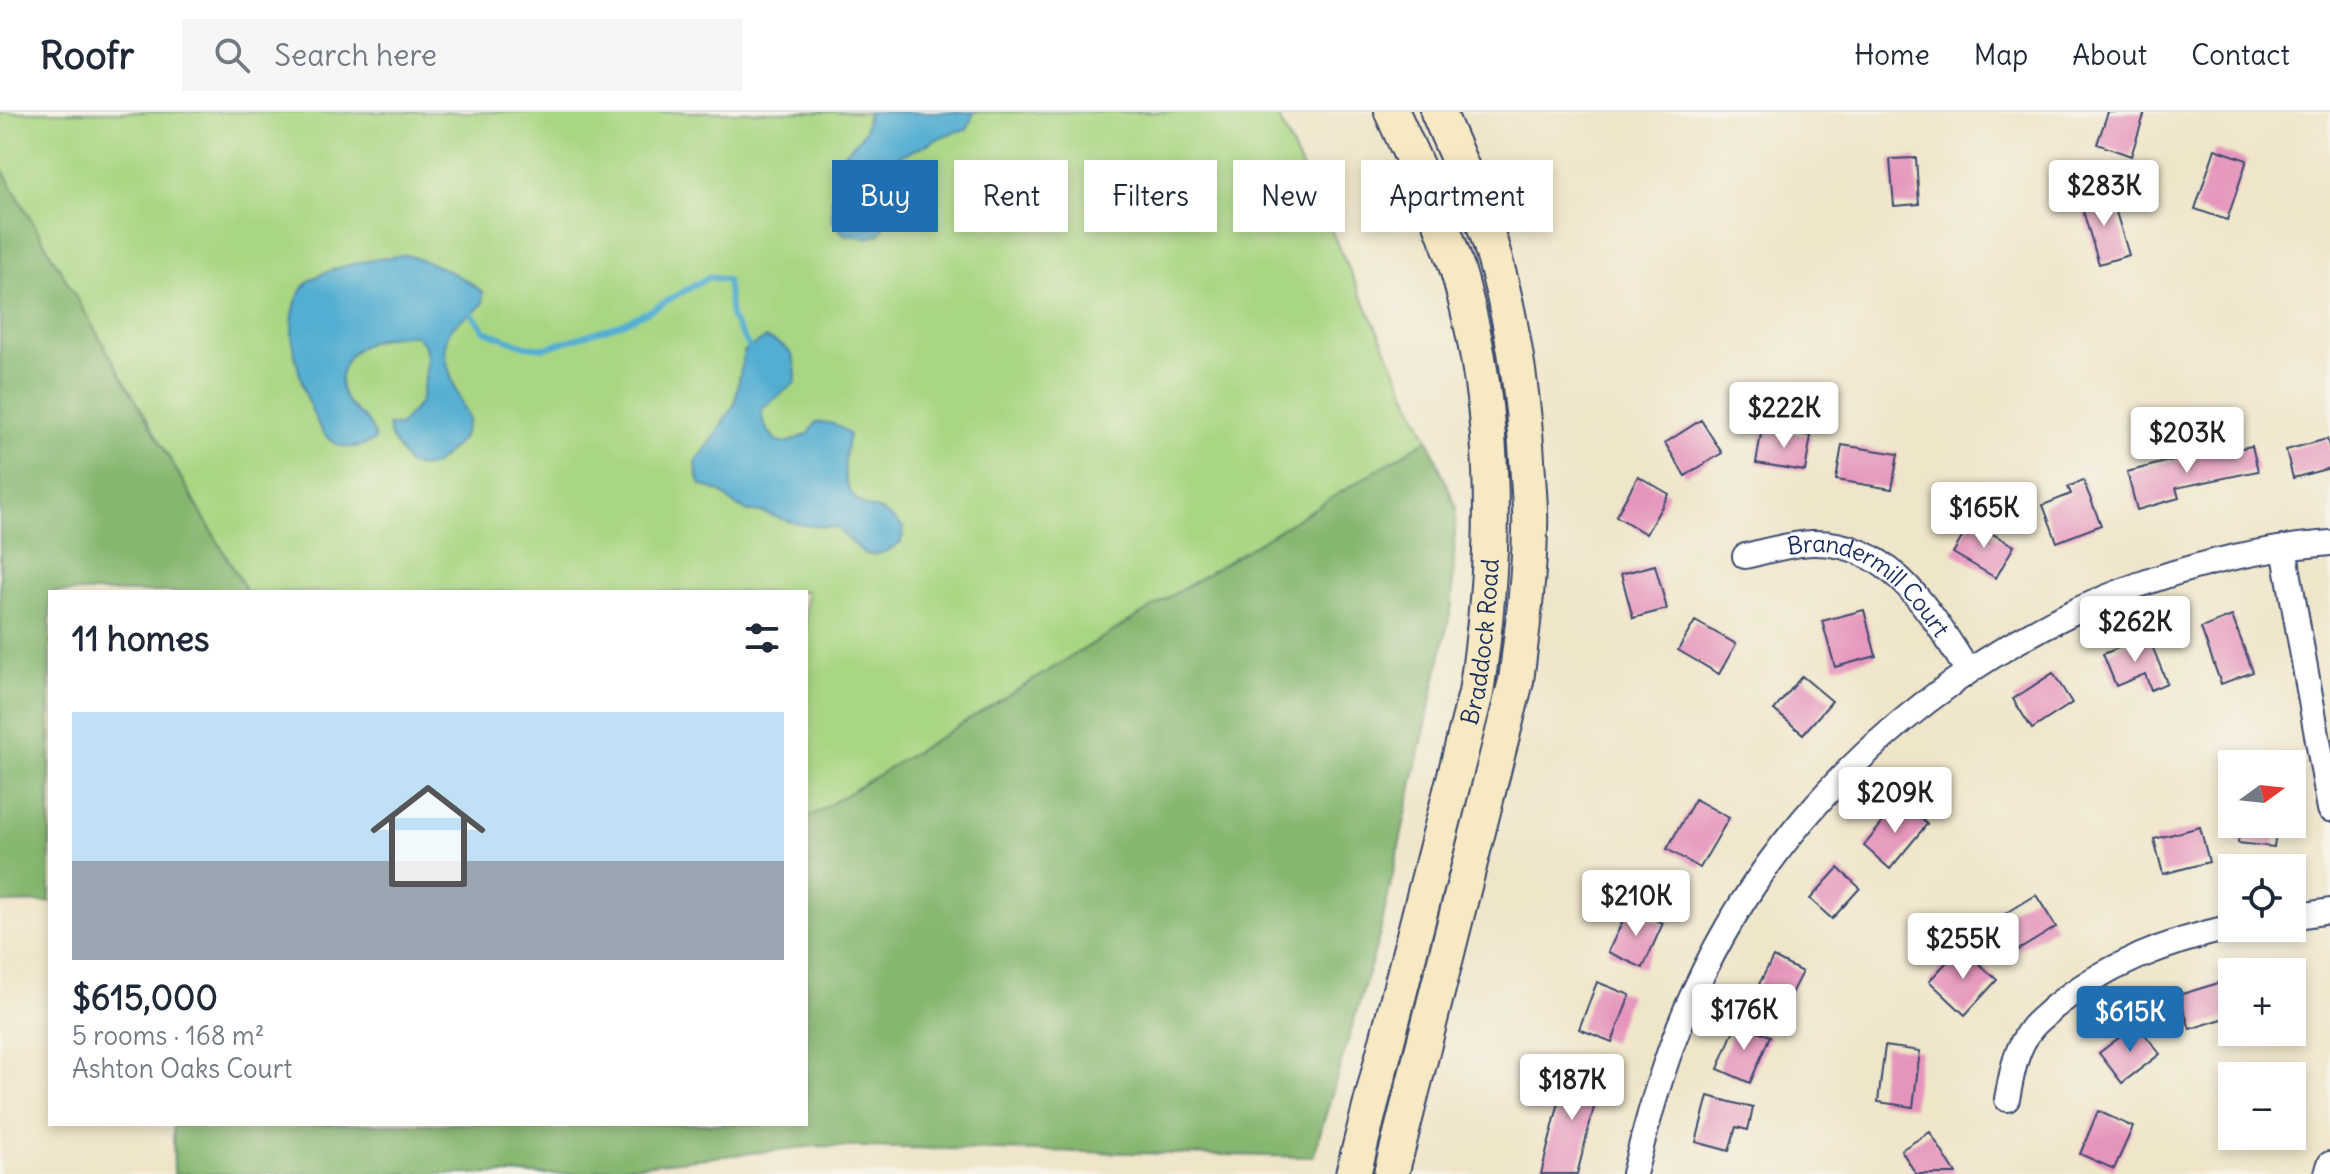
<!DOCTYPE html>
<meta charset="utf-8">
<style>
:root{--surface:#fff;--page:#f6f6f7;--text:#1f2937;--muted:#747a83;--line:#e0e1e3;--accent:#1f6fb2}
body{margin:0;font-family:Delius,sans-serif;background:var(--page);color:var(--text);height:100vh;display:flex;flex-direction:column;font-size:30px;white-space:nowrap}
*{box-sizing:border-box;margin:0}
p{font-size:26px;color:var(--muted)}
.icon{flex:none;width:44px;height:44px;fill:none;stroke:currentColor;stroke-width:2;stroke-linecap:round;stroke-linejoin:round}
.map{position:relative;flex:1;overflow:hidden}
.drawer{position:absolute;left:48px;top:478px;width:760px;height:536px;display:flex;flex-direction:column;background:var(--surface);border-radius:0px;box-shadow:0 4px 12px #0003}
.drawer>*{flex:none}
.guide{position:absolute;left:832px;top:48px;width:760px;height:72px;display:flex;gap:16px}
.needle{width:52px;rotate:75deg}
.controls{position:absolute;left:2218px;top:638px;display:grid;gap:16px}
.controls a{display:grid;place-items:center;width:88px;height:88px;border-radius:0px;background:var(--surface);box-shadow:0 4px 12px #0003;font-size:40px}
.price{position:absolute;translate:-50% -68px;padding:0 18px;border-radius:8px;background:#fff;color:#222;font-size:26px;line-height:52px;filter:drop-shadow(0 2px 4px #0008)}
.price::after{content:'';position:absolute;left:50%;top:48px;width:24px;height:18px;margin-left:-12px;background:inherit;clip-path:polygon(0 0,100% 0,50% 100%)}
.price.active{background:var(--accent);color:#fff}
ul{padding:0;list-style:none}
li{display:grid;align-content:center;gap:16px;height:424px;padding:0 24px}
li span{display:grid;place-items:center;height:248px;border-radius:0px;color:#555}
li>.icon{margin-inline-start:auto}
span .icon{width:144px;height:144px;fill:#fffc;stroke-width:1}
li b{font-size:34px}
h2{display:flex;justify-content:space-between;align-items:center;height:96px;padding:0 24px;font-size:34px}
.pill{padding:0 28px;border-radius:0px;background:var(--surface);box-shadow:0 4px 12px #0003;font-size:28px;line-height:72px}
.pill.active{background:var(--accent);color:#fff}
header{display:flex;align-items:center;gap:48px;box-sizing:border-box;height:112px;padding:0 40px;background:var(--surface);border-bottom:2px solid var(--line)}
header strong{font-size:38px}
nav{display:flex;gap:44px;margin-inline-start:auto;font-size:28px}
.search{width:560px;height:72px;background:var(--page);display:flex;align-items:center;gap:20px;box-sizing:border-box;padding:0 28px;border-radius:0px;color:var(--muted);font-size:30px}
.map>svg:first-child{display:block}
.green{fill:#a9d682;stroke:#628270;stroke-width:2}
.forest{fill:#86b770;stroke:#507367;stroke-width:2}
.water{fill:#53aed1;stroke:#376e98;stroke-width:2}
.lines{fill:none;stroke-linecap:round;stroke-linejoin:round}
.stream{stroke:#53aed1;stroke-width:6}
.building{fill:#e594bc}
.minor-casing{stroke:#3b4a6e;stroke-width:28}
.secondary-casing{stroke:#3b4a6e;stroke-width:38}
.minor{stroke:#fff;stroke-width:24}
.secondary{stroke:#f6e9c3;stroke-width:34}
.labels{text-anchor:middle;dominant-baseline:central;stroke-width:7;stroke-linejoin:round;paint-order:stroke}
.street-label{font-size:24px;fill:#1b2f5e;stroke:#f7f3e8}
</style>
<header>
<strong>Roofr</strong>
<div class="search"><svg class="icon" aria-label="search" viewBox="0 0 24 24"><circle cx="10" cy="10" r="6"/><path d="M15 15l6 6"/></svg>Search here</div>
<nav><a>Home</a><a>Map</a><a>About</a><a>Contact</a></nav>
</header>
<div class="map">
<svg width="2330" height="1062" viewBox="0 0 2330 1062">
<rect width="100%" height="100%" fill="#f7f3e8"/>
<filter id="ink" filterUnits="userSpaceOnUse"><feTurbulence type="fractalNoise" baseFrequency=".0125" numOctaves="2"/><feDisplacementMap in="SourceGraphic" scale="16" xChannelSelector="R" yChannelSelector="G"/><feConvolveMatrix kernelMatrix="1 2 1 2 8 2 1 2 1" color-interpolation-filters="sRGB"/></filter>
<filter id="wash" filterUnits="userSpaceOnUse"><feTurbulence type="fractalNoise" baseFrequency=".006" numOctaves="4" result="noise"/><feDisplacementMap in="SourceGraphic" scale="32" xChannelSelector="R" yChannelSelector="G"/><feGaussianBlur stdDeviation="1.8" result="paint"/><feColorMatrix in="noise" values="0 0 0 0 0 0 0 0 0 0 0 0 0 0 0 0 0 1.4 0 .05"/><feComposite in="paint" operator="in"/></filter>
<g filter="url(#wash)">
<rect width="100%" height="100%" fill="#efe5c9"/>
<!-- green -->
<path class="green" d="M 0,0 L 1276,0 L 1428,327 L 808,706 L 806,698 L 806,480 L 247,480 L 0,54 Z"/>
<!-- forest -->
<path class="forest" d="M 0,54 L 247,480 L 50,480 L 50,790 L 0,791 Z
M 1428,327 L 1456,395 L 1452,493 L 1379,825 L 1313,1045 L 815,1034 L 597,1058 L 596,1062 L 174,1062 L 173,1012 L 806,1012 L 806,698 L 809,705 Z"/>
<!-- water -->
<path class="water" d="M 868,0 L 974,0 L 967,18 C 948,19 935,29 919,36 C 895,46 843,61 861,96 L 883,105 L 885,113 L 880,122 L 868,126 L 844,122 L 832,108 L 832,87 L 844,41 L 859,27 L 865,18 Z
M 406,143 C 434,151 459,162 483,180 L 483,192 C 474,201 459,207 452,216 C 434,236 459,286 469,307 L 462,327 L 433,354 L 422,355 L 408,352 L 390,324 L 388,313 L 399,314 L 420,291 L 425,267 L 427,247 L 425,234 L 416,223 C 385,222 346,230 341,265 C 340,272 342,282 347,289 C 358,305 372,306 375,328 C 362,335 348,339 334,331 C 312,318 292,244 292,218 C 292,202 296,184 306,172 C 321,155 383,145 406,143 Z
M 766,226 C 792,236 796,242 796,270 L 763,296 C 758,308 769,321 777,329 L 786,331 L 809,322 L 815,311 C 830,309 839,312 849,323 C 844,345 839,374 859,390 C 866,396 875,396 883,400 C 891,404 897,411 904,416 L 901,430 C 889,438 879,445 865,442 L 835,415 L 810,414 L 787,409 L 762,400 L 749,400 L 735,393 L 721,380 L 701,373 L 697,362 L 696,350 L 711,330 L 735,291 L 744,239 Z"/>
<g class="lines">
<!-- stream -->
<path class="stream" d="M 472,202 L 485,219 L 525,234 L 545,236 L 621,212 L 649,199 L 709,165 L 727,168 L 731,206 L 750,236"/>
</g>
<g id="blocks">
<!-- building -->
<path class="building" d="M 2108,0 L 2145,0 L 2131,44 L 2097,32 Z
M 2215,37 L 2247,48 L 2227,108 L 2195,97 Z
M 1916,46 L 1919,92 L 1894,94 L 1890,47 Z
M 2110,80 L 2129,143 L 2099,152 L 2080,89 Z
M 1701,308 L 1722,341 L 1685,364 L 1665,331 Z
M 1762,316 L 1811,324 L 1805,359 L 1756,351 Z
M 2327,327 L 2330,338 L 2330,356 L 2293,366 L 2286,338 Z
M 1842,333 L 1898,342 L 1892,377 L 1836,368 Z
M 2252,334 L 2258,359 L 2176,376 L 2179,386 L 2137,398 L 2127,360 L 2169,349 L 2169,350 Z
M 1638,364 L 1669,382 L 1646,422 L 1616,404 Z
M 2083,368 L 2101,413 L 2057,430 L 2043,393 L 2071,382 L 2068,375 Z
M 1971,410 L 2014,434 L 1996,466 L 1953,441 Z
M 1655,453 L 1667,497 L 1633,506 L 1621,462 Z
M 1864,498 L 1876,544 L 1835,555 L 1822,509 Z
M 2232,504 L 2253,560 L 2221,572 L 2201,516 Z
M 1695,509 L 1736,532 L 1719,562 L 1678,538 Z
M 2148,524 L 2167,571 L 2151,578 L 2145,562 L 2116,574 L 2103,542 Z
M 2053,561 L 2072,591 L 2032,617 L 2013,587 Z
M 1802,564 L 1832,589 L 1803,622 L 1774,598 Z
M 1695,687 L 1729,706 L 1700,756 L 1667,737 Z
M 1900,689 L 1927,712 L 1890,757 L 1864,734 Z
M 2240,712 L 2277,712 L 2274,735 L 2238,731 Z
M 2200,715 L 2209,750 L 2163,762 L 2154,727 Z
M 1838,756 L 1860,776 L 1832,807 L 1810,787 Z
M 2036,783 L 2056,815 L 2017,839 L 1997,807 Z
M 1629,796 L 1663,811 L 1643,856 L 1608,840 Z
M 1961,835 L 1997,868 L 1965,903 L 1929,869 Z
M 1773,845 L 1802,860 L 1784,895 L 1755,880 Z
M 2225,869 L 2232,893 L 2232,904 L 2190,917 L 2179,883 Z
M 1597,870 L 1630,883 L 1612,930 L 1579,917 Z
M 1737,910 L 1770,924 L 1750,971 L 1718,957 Z
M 2137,912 L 2160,942 L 2122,971 L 2099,941 Z
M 1885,934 L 1920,939 L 1913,995 L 1878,990 Z
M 1568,954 L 1602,963 L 1584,1035 L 1577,1062 L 1541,1062 Z
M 1708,984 L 1753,996 L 1748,1018 L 1736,1015 L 1729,1039 L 1696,1030 Z
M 2098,999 L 2133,1015 L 2114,1057 L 2080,1042 Z
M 1930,1020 L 1956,1062 L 1916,1062 L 1901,1038 Z"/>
</g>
</g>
<g filter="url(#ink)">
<use href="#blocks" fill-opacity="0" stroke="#3b4a6e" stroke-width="2"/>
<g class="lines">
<!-- minor casing -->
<g class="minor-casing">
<g id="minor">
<path d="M 2284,436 L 2330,697"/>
<path id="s1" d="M 1745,444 C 1766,439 1790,432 1812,431 C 1891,429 1930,500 1968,559"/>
<path d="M 2292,805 L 2330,799"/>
<path d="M 2007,987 C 2012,962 2015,938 2031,917 C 2037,909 2046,903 2053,896 C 2105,853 2167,830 2232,815"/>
<path d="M 1634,1062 C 1650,999 1667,937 1695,878 C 1807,632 2060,452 2330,431"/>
<path d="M 2327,1062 L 2330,1052"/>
</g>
</g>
<!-- secondary casing -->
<g class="secondary-casing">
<g id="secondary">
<path id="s2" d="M 1353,1062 L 1476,581 C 1497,441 1499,308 1461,170 C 1445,112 1416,55 1392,0"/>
<path d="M 1391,1062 L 1516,569 C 1522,519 1529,469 1530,418 C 1531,400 1529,382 1528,364 C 1524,283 1512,201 1488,124 C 1474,82 1456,41 1438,0"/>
</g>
</g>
<!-- minor -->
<use href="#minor" class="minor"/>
<!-- secondary -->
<use href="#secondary" class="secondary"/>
</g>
</g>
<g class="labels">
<!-- street labels -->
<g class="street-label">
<text stroke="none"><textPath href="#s1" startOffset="140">Brandermill Court</textPath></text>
<text stroke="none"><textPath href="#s2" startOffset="548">Braddock Road</textPath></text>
</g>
</g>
</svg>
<div class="controls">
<a><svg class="needle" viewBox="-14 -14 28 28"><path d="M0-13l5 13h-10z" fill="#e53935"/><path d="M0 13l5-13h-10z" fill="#747a83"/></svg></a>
<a><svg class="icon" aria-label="locate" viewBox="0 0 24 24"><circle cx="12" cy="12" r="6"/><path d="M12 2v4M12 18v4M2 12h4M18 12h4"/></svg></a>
<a>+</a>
<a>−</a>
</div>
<b class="price" style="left:2104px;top:116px">$283K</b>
<b class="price" style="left:1784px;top:338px">$222K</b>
<b class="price" style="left:2187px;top:363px">$203K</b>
<b class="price" style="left:1984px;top:438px">$165K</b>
<b class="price" style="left:2135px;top:552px">$262K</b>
<b class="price" style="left:1895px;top:723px">$209K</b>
<b class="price" style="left:1636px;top:826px">$210K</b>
<b class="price" style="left:1963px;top:869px">$255K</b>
<b class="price" style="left:1744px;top:940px">$176K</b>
<b class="price active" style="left:2130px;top:942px">$615K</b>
<b class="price" style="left:1572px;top:1010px">$187K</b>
<div class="guide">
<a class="pill active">Buy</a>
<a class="pill">Rent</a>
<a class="pill">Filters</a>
<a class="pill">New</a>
<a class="pill">Apartment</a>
</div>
<section class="drawer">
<h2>11 homes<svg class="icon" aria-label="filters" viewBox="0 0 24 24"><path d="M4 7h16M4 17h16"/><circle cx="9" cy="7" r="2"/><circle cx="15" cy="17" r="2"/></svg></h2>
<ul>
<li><span style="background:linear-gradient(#bfe0f5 60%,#9aa5b1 0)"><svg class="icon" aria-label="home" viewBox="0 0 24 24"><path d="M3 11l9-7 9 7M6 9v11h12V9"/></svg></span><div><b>$615,000</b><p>5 rooms · 168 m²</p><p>Ashton Oaks Court</p></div></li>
</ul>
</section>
</div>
